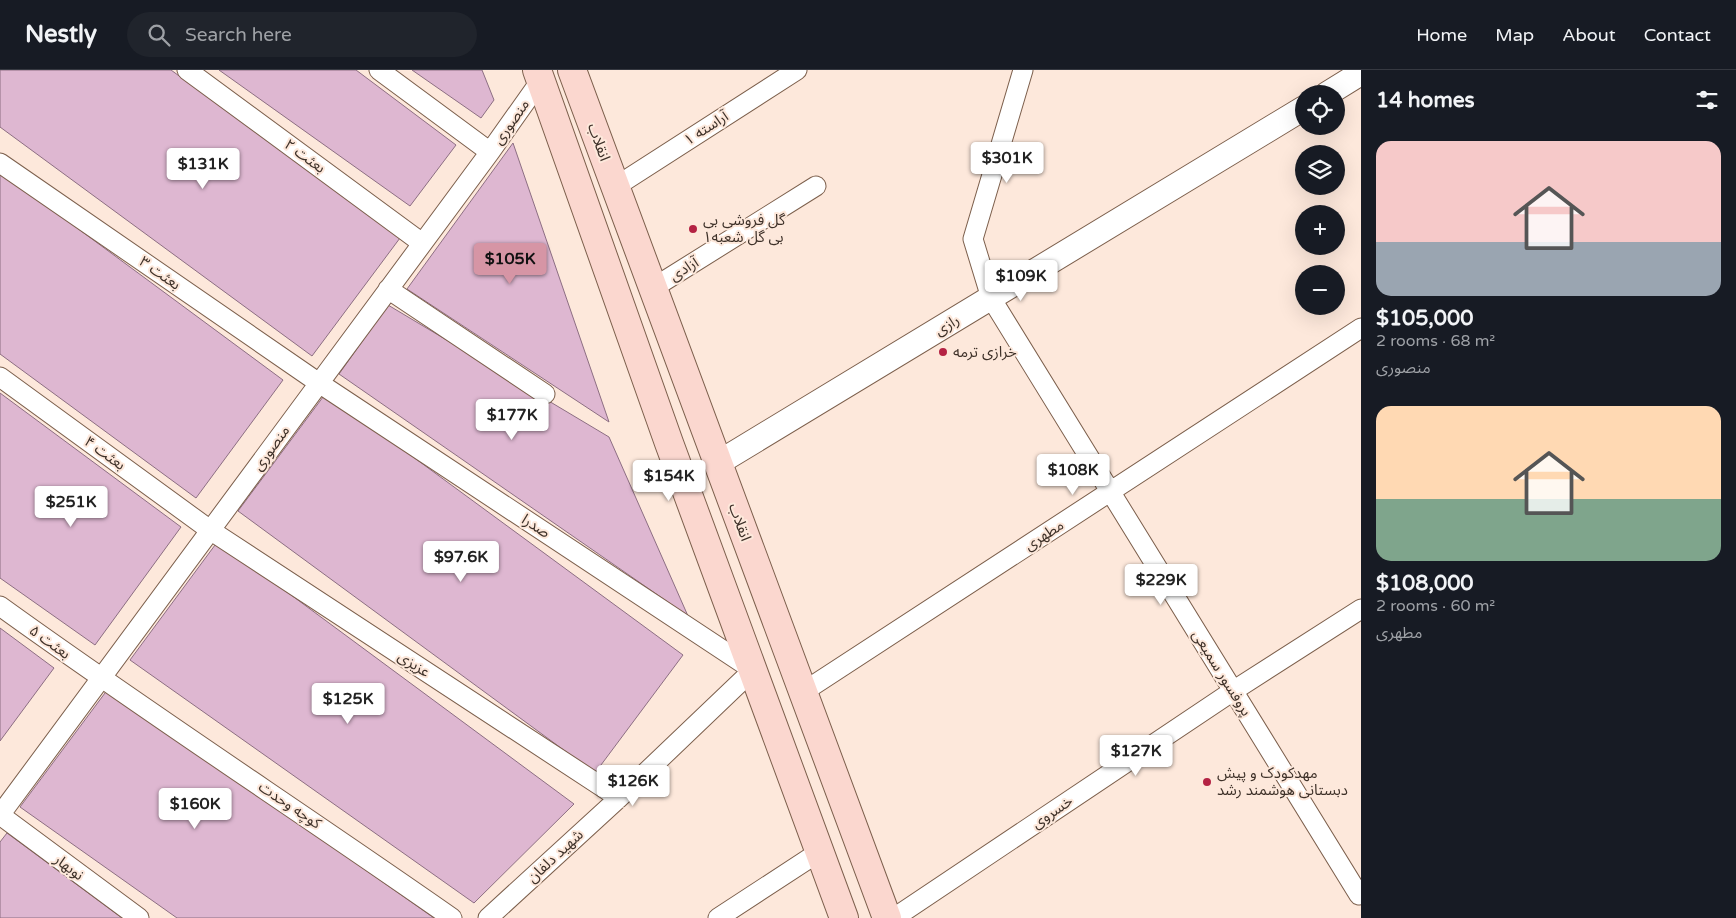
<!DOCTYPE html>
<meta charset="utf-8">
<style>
:root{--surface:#171b24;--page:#20242c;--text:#f1f3f6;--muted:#9ea1a6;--line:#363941;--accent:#d695a5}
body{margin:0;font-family:"Varela Round","Noto Sans Arabic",sans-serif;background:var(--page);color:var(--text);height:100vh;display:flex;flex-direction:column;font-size:19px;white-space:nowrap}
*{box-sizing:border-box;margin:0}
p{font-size:16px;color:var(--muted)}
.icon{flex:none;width:28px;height:28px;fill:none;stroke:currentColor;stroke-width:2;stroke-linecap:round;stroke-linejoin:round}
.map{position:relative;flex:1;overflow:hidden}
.sheet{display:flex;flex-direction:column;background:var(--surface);width:375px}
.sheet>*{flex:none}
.tools{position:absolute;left:1295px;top:15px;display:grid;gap:10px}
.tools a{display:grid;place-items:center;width:50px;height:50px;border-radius:50%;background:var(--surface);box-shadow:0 5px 20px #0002;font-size:25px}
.price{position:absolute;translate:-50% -42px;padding:0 11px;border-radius:5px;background:#fff;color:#222;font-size:16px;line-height:32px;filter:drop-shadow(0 1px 2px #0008)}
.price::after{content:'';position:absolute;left:50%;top:30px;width:15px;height:11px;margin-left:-8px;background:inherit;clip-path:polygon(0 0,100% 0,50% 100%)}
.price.current{background:var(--accent);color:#111}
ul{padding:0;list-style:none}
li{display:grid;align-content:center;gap:10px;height:265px;padding:0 15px}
li span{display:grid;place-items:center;height:155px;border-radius:15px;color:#555}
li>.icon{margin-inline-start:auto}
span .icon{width:90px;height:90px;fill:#fffc;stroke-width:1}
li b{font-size:21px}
h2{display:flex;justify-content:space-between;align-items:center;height:60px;padding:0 15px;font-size:21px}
header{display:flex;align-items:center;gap:30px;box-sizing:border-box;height:70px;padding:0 25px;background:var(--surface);border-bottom:1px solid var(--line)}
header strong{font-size:24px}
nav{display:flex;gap:28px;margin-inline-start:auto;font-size:18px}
.search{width:350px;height:45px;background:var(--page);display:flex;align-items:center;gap:12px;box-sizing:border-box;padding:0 18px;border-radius:28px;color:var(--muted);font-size:19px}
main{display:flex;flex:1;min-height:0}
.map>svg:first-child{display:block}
.building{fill:#deb7d1;stroke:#8c6e82}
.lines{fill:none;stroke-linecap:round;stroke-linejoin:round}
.minor-casing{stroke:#7c5f4c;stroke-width:21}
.tertiary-casing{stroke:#7c5f4c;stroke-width:26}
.secondary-casing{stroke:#7c5f4c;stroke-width:30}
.minor{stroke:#fff;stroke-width:19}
.tertiary{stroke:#fff;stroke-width:24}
.secondary{stroke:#fbd7cf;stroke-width:28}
.poi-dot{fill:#b42243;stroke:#fde8db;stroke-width:2}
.labels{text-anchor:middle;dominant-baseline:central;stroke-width:4;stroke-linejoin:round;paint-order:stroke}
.street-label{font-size:15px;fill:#3e3129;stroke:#fde8db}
.poi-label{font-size:15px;fill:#3e3129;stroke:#fde8db;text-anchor:start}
</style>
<header>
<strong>Nestly</strong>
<div class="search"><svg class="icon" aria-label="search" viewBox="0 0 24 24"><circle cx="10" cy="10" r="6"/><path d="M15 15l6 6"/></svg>Search here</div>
<nav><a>Home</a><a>Map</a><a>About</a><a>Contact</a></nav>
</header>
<main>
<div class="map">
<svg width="1361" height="848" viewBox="0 0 1361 848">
<rect width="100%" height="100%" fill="#fde8db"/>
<!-- building -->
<path class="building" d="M 0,0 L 171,0 L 400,168 L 312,286 L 0,57 Z
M 219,0 L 356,0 L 456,75 L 410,136 Z
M 412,0 L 482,0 L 494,30 L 481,48 Z
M 513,73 L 609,352 L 407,219 Z
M 0,101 L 283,310 L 196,428 L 0,284 Z
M 388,235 L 609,367 L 688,546 L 339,304 Z
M 0,323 L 181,457 L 95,575 L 0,508 Z
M 326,323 L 683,585 L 595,703 L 238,441 Z
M 218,471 L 574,734 L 474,833 L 130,590 Z
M 0,558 L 54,598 L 0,671 Z
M 108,619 L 434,848 L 177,848 L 20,737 Z
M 7,763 L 122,848 L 0,848 L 0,772 Z"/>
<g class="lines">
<!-- minor casing -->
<g class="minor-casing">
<path id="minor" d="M 187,0 L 422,173
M 379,0 L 490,82
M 1023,0 L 973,169 L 991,228 L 1359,825
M 0,93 L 319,313 L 753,600 L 619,728 L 488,848
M 615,117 L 797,0
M 653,218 L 816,116
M 388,219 L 545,324
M 0,307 L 210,460 L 619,728
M 0,536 C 148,643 302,743 452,848
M 803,622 L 1361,258
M 0,745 L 490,82 L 541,10
M 0,745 L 139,848
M 718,848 L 819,782
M 894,848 L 1233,621 L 1361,539"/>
</g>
<!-- tertiary casing -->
<g class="tertiary-casing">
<path id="tertiary" d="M 1327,24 L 1361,3
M 718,393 L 1304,38"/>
</g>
<!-- secondary casing -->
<g class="secondary-casing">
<path id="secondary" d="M 537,0 L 669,373 L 844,848
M 572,0 L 887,848"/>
</g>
<!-- minor -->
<use href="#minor" class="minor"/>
<!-- tertiary -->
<use href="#tertiary" class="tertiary"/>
<!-- secondary -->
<use href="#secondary" class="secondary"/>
</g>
<!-- markers -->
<g class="poi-dot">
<circle cx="693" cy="159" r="5"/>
<circle cx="943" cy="282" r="5"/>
<circle cx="1207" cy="712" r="5"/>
</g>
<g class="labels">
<!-- street labels -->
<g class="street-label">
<text transform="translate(511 52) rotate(-55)">منصوری</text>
<text transform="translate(706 58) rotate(-33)">آراسته ۱</text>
<text transform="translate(599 72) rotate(70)">انقلاب</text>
<text transform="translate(305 86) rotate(36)">بعثت ۲</text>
<text transform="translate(684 199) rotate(-32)">آزادی</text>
<text transform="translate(160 203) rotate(35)">بعثت ۳</text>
<text transform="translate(947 255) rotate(-31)">رازی</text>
<text transform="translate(271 378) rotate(-54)">منصوری</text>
<text transform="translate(105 383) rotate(36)">بعثت ۴</text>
<text transform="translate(740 452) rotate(70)">انقلاب</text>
<text transform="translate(536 456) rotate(33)">صدرا</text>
<text transform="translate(1044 465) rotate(-33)">مطهری</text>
<text transform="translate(50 572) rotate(36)">بعثت ۵</text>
<text transform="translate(414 594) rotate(33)">عزیزی</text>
<text transform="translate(1222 603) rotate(58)">پروفسور سمیعی</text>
<text transform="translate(290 735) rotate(34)">کوچه وحدت</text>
<text transform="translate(1052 742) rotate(-34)">خسروی</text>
<text transform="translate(555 786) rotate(-43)">شهید دلفان</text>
<text transform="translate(69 797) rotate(37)">نوبهار</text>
</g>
<!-- poi labels -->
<g class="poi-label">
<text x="703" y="150">گل فروشی بی<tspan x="703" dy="17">بی گل شعبه۱</tspan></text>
<text x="953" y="282">خرازی ترمه</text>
<text x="1217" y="703">مهدکودک و پیش<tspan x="1217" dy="17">دبستانی هوشمند رشد</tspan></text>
</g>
</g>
</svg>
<div class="tools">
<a><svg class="icon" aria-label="locate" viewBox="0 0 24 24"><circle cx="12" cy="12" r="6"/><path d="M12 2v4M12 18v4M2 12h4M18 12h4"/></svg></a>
<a><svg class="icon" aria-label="layers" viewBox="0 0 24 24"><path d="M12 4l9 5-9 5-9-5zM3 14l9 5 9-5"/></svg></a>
<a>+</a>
<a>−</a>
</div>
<b class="price" style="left:1007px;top:114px">$301K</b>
<b class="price" style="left:203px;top:120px">$131K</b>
<b class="price current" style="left:510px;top:215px">$105K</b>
<b class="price" style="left:1021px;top:232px">$109K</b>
<b class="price" style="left:512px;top:371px">$177K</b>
<b class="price" style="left:1073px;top:426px">$108K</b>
<b class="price" style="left:669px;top:432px">$154K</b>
<b class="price" style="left:71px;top:458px">$251K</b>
<b class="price" style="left:461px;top:513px">$97.6K</b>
<b class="price" style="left:1161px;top:536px">$229K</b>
<b class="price" style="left:348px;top:655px">$125K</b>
<b class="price" style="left:1136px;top:707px">$127K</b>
<b class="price" style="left:633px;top:737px">$126K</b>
<b class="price" style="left:195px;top:760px">$160K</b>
</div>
<section class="sheet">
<h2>14 homes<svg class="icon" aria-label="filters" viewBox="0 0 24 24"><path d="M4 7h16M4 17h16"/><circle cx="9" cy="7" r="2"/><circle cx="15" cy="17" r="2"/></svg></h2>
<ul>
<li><span style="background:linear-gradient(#f6c9c9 65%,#9aa5b1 0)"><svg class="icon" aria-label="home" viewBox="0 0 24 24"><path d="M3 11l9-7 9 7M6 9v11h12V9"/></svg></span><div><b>$105,000</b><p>2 rooms · 68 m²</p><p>منصوری</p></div></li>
<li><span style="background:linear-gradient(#ffd9b3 60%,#7fa58c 0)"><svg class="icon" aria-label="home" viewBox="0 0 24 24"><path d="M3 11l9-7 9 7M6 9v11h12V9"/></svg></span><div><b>$108,000</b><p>2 rooms · 60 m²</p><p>مطهری</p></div></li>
</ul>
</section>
</main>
